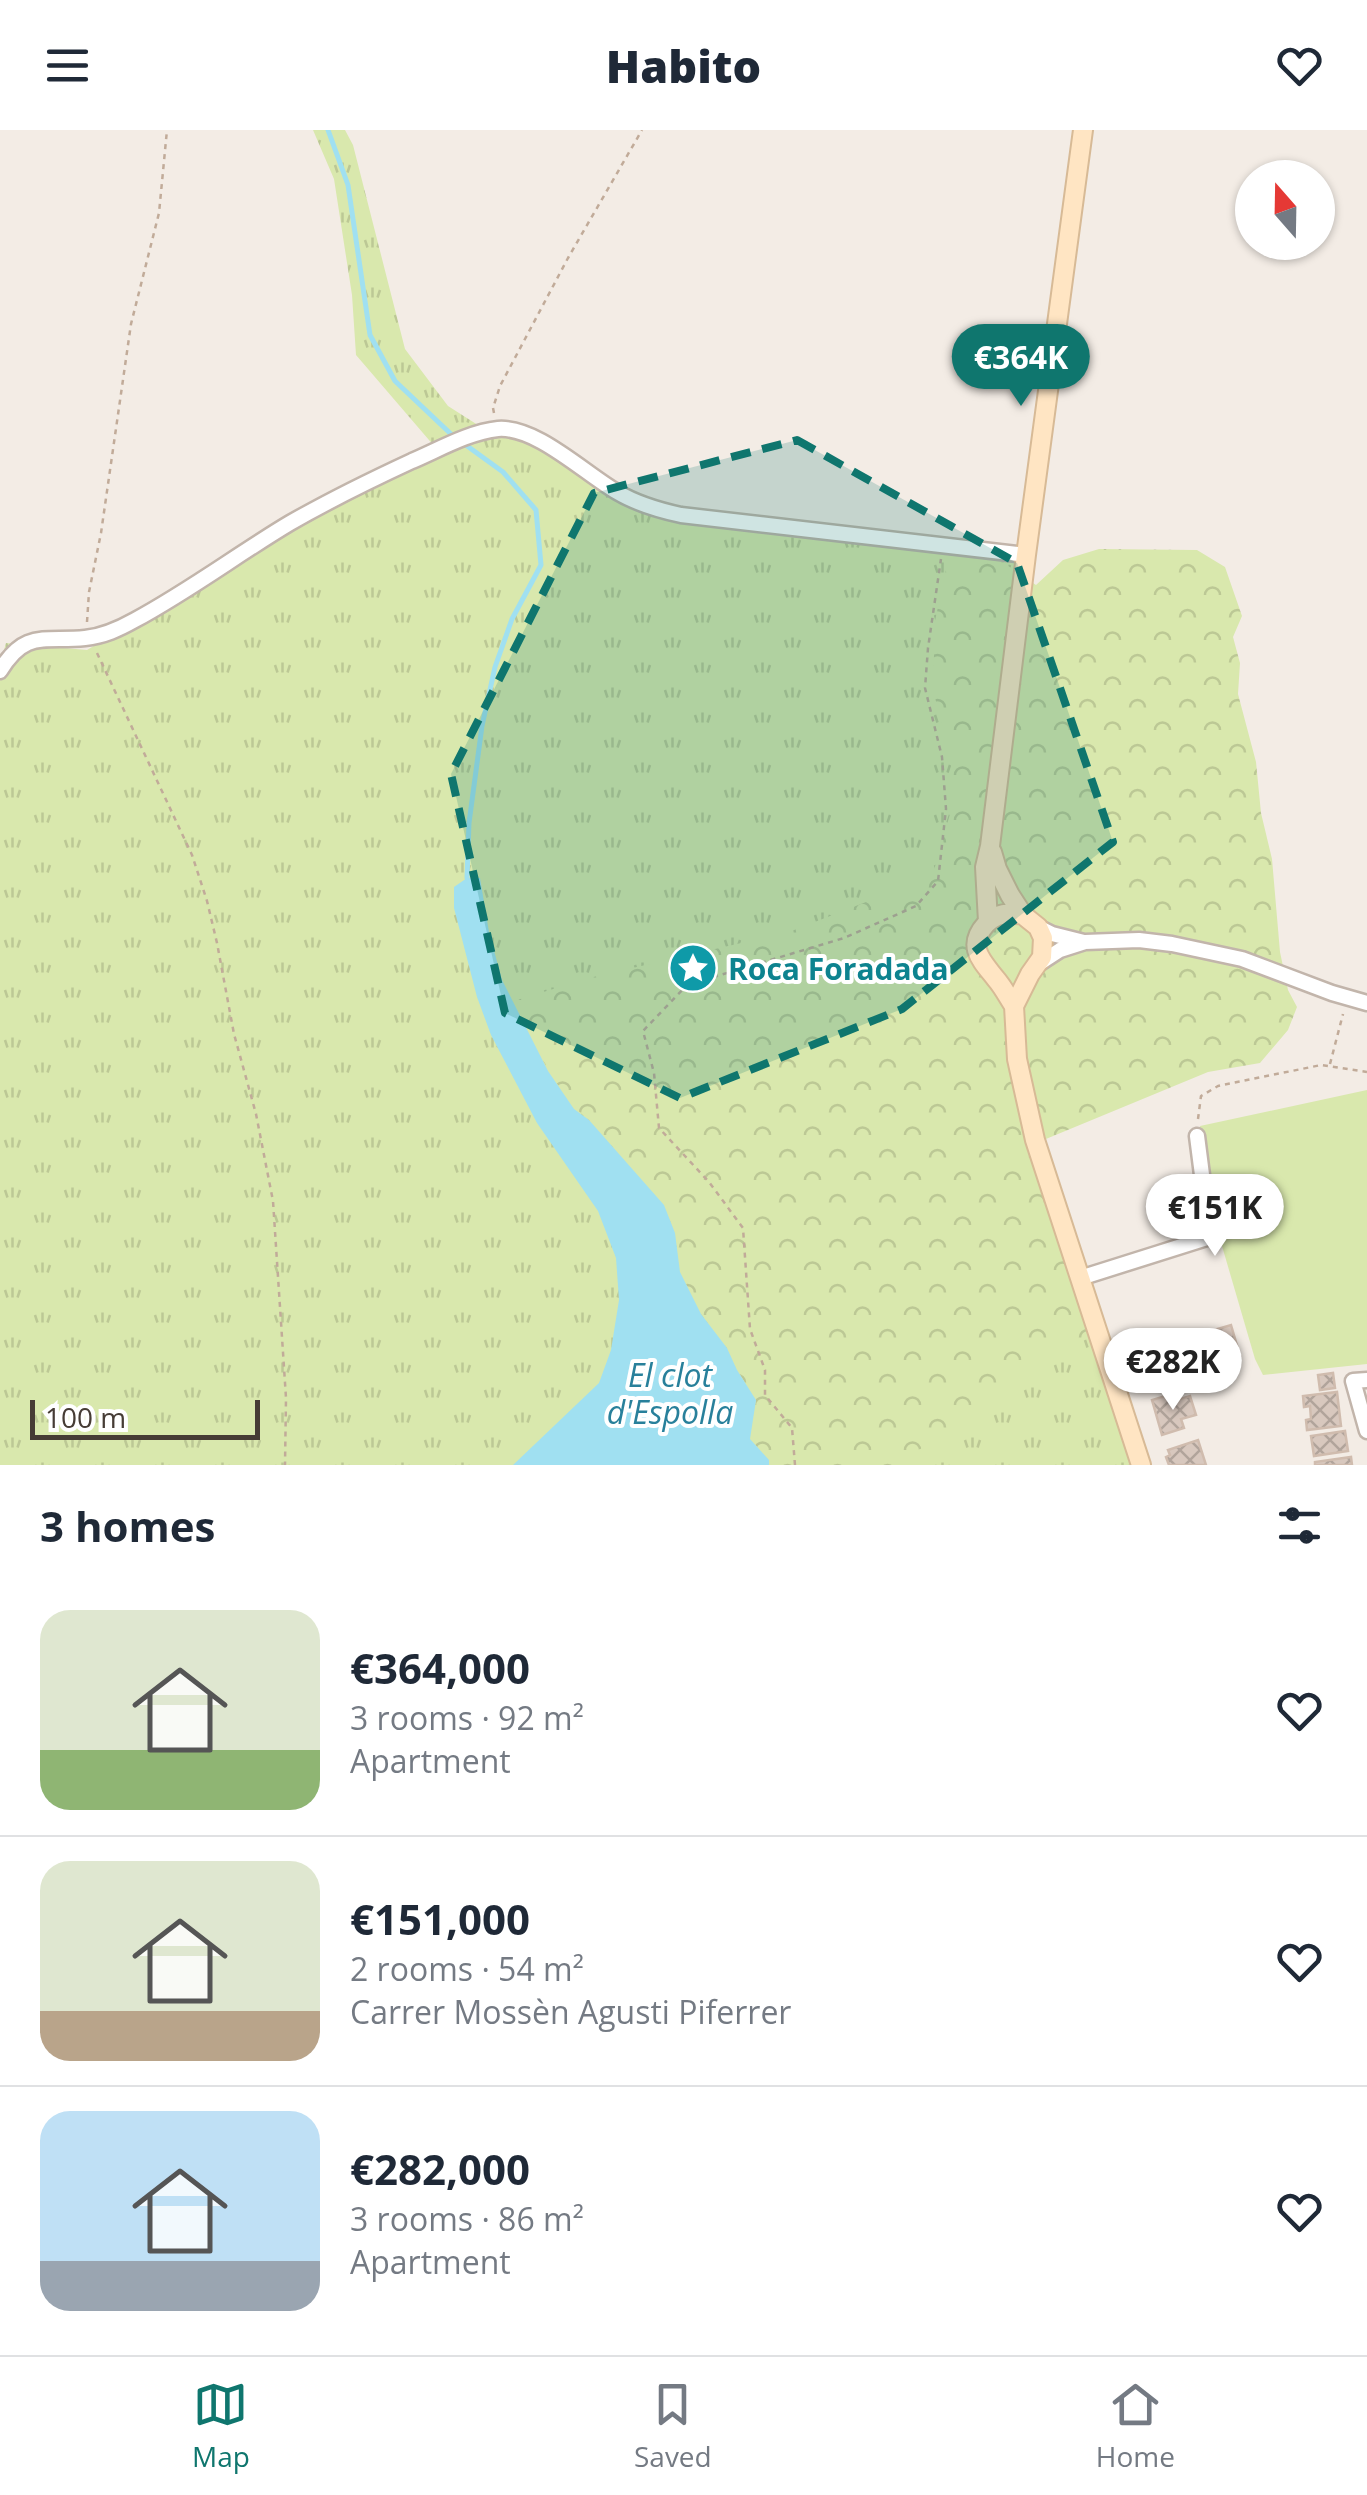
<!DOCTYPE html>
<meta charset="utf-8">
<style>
:root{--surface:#fff;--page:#f6f6f7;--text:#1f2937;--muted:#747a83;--line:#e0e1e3;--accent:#0f766e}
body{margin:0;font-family:"Open Sans",sans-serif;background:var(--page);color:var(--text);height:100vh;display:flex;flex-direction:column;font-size:38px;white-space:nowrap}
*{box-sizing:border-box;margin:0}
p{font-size:32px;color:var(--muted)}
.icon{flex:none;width:55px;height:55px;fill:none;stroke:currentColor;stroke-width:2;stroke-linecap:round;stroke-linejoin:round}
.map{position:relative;height:1335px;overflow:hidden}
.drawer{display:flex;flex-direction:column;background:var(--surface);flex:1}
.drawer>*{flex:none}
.needle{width:65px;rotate:340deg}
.controls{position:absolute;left:1235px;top:30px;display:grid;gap:20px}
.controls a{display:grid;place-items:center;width:100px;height:100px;border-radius:50%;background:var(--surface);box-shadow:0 2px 8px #0004;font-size:50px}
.scale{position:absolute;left:30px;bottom:25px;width:230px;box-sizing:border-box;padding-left:10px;border:5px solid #463c35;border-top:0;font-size:28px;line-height:35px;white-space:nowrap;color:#463c35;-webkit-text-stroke:8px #fff;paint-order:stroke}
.price{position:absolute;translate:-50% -85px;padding:0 22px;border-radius:35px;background:#fff;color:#222;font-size:32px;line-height:65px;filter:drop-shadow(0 2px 5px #0008)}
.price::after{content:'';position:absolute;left:50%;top:60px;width:30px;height:22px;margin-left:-15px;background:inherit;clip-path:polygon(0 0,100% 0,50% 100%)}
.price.active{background:var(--accent);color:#fff}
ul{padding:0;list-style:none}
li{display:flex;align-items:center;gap:30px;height:250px;padding:0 40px}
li+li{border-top:2px solid var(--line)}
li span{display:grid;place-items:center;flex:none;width:280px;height:200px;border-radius:30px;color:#555}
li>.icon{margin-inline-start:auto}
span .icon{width:120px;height:120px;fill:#fffc;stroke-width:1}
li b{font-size:42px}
h2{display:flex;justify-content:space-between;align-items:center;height:120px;padding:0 40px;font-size:42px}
header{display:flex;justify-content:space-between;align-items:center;height:130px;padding:0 40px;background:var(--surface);font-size:45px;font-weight:800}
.dock{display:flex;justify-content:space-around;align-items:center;height:140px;border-top:2px solid var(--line);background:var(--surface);font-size:28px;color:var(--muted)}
.dock a{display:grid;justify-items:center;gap:5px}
.dock .active{color:var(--accent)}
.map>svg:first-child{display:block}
.grass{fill:url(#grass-tufts)}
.forest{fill:url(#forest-crowns)}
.pitch{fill:#d9e8ad}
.water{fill:#a0e0f1}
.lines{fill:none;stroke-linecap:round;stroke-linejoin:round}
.stream{stroke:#a0e0f1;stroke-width:5}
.building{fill:url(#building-cross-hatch);stroke:#d0bcae;stroke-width:2.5}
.minor-casing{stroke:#c2b5ab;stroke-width:19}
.secondary-casing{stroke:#d7ba96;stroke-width:22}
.path{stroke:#c1ab99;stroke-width:2.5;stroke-dasharray:5 5;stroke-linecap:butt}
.minor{stroke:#fff;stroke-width:14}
.secondary{stroke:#ffe5c3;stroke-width:18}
.marked{fill:#0f766e;fill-opacity:0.2;stroke:#0f766e;stroke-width:8;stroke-dasharray:20 12;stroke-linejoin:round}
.labels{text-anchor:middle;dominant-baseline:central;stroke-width:8;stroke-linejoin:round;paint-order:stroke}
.culture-label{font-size:30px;font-weight:bold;fill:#0d838f;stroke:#fff;text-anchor:start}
.water-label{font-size:32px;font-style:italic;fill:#28809b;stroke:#fff}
</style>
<header><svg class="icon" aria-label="menu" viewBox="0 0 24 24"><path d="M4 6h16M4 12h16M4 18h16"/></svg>Habito<svg class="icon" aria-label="heart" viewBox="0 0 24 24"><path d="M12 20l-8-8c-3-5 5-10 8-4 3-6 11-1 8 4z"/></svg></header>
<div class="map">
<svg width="1367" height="1335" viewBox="0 0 1367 1335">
<defs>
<pattern id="grass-tufts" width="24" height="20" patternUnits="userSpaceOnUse" patternTransform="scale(2.5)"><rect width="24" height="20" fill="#d9e8ad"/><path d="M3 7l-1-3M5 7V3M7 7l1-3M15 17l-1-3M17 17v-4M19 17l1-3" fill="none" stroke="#bcc895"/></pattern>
<pattern id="forest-crowns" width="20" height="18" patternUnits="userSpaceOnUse" patternTransform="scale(2.5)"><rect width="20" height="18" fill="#d9e8ad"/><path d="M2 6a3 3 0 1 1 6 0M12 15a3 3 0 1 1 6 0" fill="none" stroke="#bcc895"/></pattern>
<pattern id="building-cross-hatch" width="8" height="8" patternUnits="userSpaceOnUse" patternTransform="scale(2.5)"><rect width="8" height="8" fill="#d8c8be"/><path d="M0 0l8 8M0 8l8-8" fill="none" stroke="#b1a49b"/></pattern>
</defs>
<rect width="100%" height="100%" fill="#f3ece5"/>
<!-- grass -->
<path class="grass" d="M 313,0 L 345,0 L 353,15 L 405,219 L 448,276 L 492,304 L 510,297 L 649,376 L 1029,425 L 1017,913 L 1131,1303 L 1130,1335 L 0,1335 L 0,534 L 6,513 L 87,520 L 356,359 L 441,324 L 356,225 L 352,165 L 334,49 Z"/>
<!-- forest -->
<path class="forest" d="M 1099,419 L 1197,420 L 1225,437 L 1242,486 L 1233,507 L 1240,533 L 1238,564 L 1256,632 L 1261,683 L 1272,729 L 1280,822 L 1288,860 L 1297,877 L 1288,900 L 1260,933 L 1208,942 L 1029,1016 L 1090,1208 L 1039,1221 L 1005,1264 L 964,1306 L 917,1320 L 892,1335 L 769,1335 L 769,1330 L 750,1309 L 756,1270 L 737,1240 L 727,1218 L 701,1184 L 680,1142 L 675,1103 L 664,1075 L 589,990 C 558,967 530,907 514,871 L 589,848 L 789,802 L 902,758 L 934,740 L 950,684 L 951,634 L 933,559 L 935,491 L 949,426 L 1004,433 L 1036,455 L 1063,430 Z"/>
<!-- pitch -->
<path class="pitch" d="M 1367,960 L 1367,1234 L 1263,1245 L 1255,1229 L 1222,1116 L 1200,996 Z"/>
<!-- water -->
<path class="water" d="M 467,748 L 480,748 L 489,802 L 502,850 L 548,941 L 574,979 L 589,990 L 664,1075 L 675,1103 L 680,1142 L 701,1184 L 727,1218 L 737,1240 L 756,1270 L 750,1309 L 769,1330 L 769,1335 L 513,1335 L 599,1253 L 611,1220 L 619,1170 L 616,1128 L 598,1081 L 537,993 L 491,905 L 477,867 L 454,778 L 454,757 Z"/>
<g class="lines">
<!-- stream -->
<path class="stream" d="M 328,0 L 348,55 L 370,205 L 395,251 L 452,305 L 503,342 L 536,380 L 541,435 L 512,489 L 495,537 L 482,596 L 469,693 L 467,748"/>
</g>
<!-- building -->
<path class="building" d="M 1231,1195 L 1240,1226 L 1209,1235 L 1200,1204 Z
M 1152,1222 L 1155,1231 L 1170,1226 L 1175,1241 L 1170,1243 L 1173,1252 L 1154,1259 L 1147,1238 L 1141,1240 L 1137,1228 Z
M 1333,1243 L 1335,1258 L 1320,1260 L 1318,1245 Z
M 1337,1262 L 1341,1296 L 1307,1300 L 1306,1290 L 1311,1289 L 1310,1276 L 1304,1277 L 1303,1266 Z
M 1172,1264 L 1174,1271 L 1190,1266 L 1196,1285 L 1181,1289 L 1184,1298 L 1162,1305 L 1152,1270 Z
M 1345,1301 L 1348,1321 L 1314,1326 L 1311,1306 Z
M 1198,1310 L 1206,1335 L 1169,1335 L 1166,1327 L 1170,1325 L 1168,1320 Z
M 1351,1327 L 1352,1335 L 1315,1335 L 1315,1332 Z"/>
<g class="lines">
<!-- minor casing -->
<g class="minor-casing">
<path id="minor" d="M 0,541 C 25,499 45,512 85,508 C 104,506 119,499 135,490 C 189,461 238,424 290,393 C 330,370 371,350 412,331 C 438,320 469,302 498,299 C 536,296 584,343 617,362 C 637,374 658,380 681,385 L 1026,425
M 1038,797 L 1052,804 L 1084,812
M 1040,833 L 1060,820 L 1085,812 L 1139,810 L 1172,814 L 1242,829 L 1332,863 L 1367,873
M 1080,1148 L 1210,1107 L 1197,1006
M 1367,1250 L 1353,1251 L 1367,1301"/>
</g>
<!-- secondary casing -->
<g class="secondary-casing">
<path id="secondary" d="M 992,722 L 997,739 L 1010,765 L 1023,785 L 1038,797 L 1043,808 L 1042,827 L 1030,844 L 1014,876 L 1017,929 L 1035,1010 L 1141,1335
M 988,792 L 985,737 L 990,716 L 1026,425 L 1083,0
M 1014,876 C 1008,867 1003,857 996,849 C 983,832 965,817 986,794 C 996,783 1009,782 1023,785"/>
</g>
<!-- path -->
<path class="path" d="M 494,283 L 493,278 L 500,256 L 568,128 L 642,0
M 87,492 L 89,462 L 101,403 L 131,194 L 159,83 L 167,0
M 97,523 L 192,725 L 207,771 L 217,813 L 234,904 L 256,984 L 273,1071 L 286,1268 L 285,1335
M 1330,934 L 1343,884
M 1198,989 L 1201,966 L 1218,956 L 1321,935 L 1367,942
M 795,1335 L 792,1298 L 765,1265 L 765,1240 L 750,1199 L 743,1098 L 709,1052 L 659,998 L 654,943 L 643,901 L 687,855 L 844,808 L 916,776 L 938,751 L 946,679 L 942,627 L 925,558 L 928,518 L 941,429"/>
<!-- minor -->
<use href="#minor" class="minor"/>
<!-- secondary -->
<use href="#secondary" class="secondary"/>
</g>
<!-- marked area -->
<path class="marked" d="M 797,310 L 1017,433 L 1113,712 L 902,879 L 680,968 L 505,883 L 451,644 L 594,363 Z"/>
<!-- icons -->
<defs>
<g id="sight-disc" transform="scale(2.5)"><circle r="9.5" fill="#0f9aa8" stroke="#fff"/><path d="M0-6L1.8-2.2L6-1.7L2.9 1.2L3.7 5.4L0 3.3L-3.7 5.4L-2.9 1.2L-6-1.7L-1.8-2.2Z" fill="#fff"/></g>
</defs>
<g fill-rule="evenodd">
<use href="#sight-disc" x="693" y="838"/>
</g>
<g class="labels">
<!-- culture labels -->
<g class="culture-label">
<text x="728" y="838">Roca Foradada</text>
</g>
<!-- water labels -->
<g class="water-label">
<text x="670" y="1244">El clot<tspan x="670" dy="37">d'Espolla</tspan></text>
</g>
</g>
</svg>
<div class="controls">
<a><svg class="needle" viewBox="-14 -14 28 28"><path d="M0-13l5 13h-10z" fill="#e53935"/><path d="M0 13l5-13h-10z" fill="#747a83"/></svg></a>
</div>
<div class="scale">100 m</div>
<b class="price active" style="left:1021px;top:279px">€364K</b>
<b class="price" style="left:1215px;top:1129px">€151K</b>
<b class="price" style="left:1173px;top:1283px">€282K</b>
</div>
<section class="drawer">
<h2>3 homes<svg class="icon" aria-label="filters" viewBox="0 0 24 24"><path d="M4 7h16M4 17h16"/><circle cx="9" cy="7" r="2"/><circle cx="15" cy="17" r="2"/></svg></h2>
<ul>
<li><span style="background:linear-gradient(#dfe7d0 70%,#8fb573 0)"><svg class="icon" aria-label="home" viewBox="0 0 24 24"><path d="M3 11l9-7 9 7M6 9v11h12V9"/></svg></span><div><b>€364,000</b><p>3 rooms · 92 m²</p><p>Apartment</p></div><svg class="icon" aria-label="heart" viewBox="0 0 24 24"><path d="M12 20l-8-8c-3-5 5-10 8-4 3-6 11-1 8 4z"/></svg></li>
<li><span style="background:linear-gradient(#dfe7d0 75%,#b9a48a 0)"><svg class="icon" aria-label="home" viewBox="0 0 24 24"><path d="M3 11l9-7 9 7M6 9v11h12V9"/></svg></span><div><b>€151,000</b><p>2 rooms · 54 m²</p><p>Carrer Mossèn Agusti Piferrer</p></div><svg class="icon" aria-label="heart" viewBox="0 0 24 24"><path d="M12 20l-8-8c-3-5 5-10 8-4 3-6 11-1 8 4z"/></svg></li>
<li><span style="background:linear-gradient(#bfe0f5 75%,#9aa5b1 0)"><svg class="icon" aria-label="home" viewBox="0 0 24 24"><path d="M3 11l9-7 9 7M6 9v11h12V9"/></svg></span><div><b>€282,000</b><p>3 rooms · 86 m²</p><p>Apartment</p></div><svg class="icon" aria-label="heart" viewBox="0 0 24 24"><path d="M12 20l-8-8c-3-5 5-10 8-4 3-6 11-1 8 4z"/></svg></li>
</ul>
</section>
<nav class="dock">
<a class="active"><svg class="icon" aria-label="map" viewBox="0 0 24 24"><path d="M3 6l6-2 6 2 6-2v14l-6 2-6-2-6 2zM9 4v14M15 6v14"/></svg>Map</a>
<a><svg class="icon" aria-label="saved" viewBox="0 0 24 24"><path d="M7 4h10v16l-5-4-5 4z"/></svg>Saved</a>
<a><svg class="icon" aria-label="home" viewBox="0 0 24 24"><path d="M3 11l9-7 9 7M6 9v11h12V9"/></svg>Home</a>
</nav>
